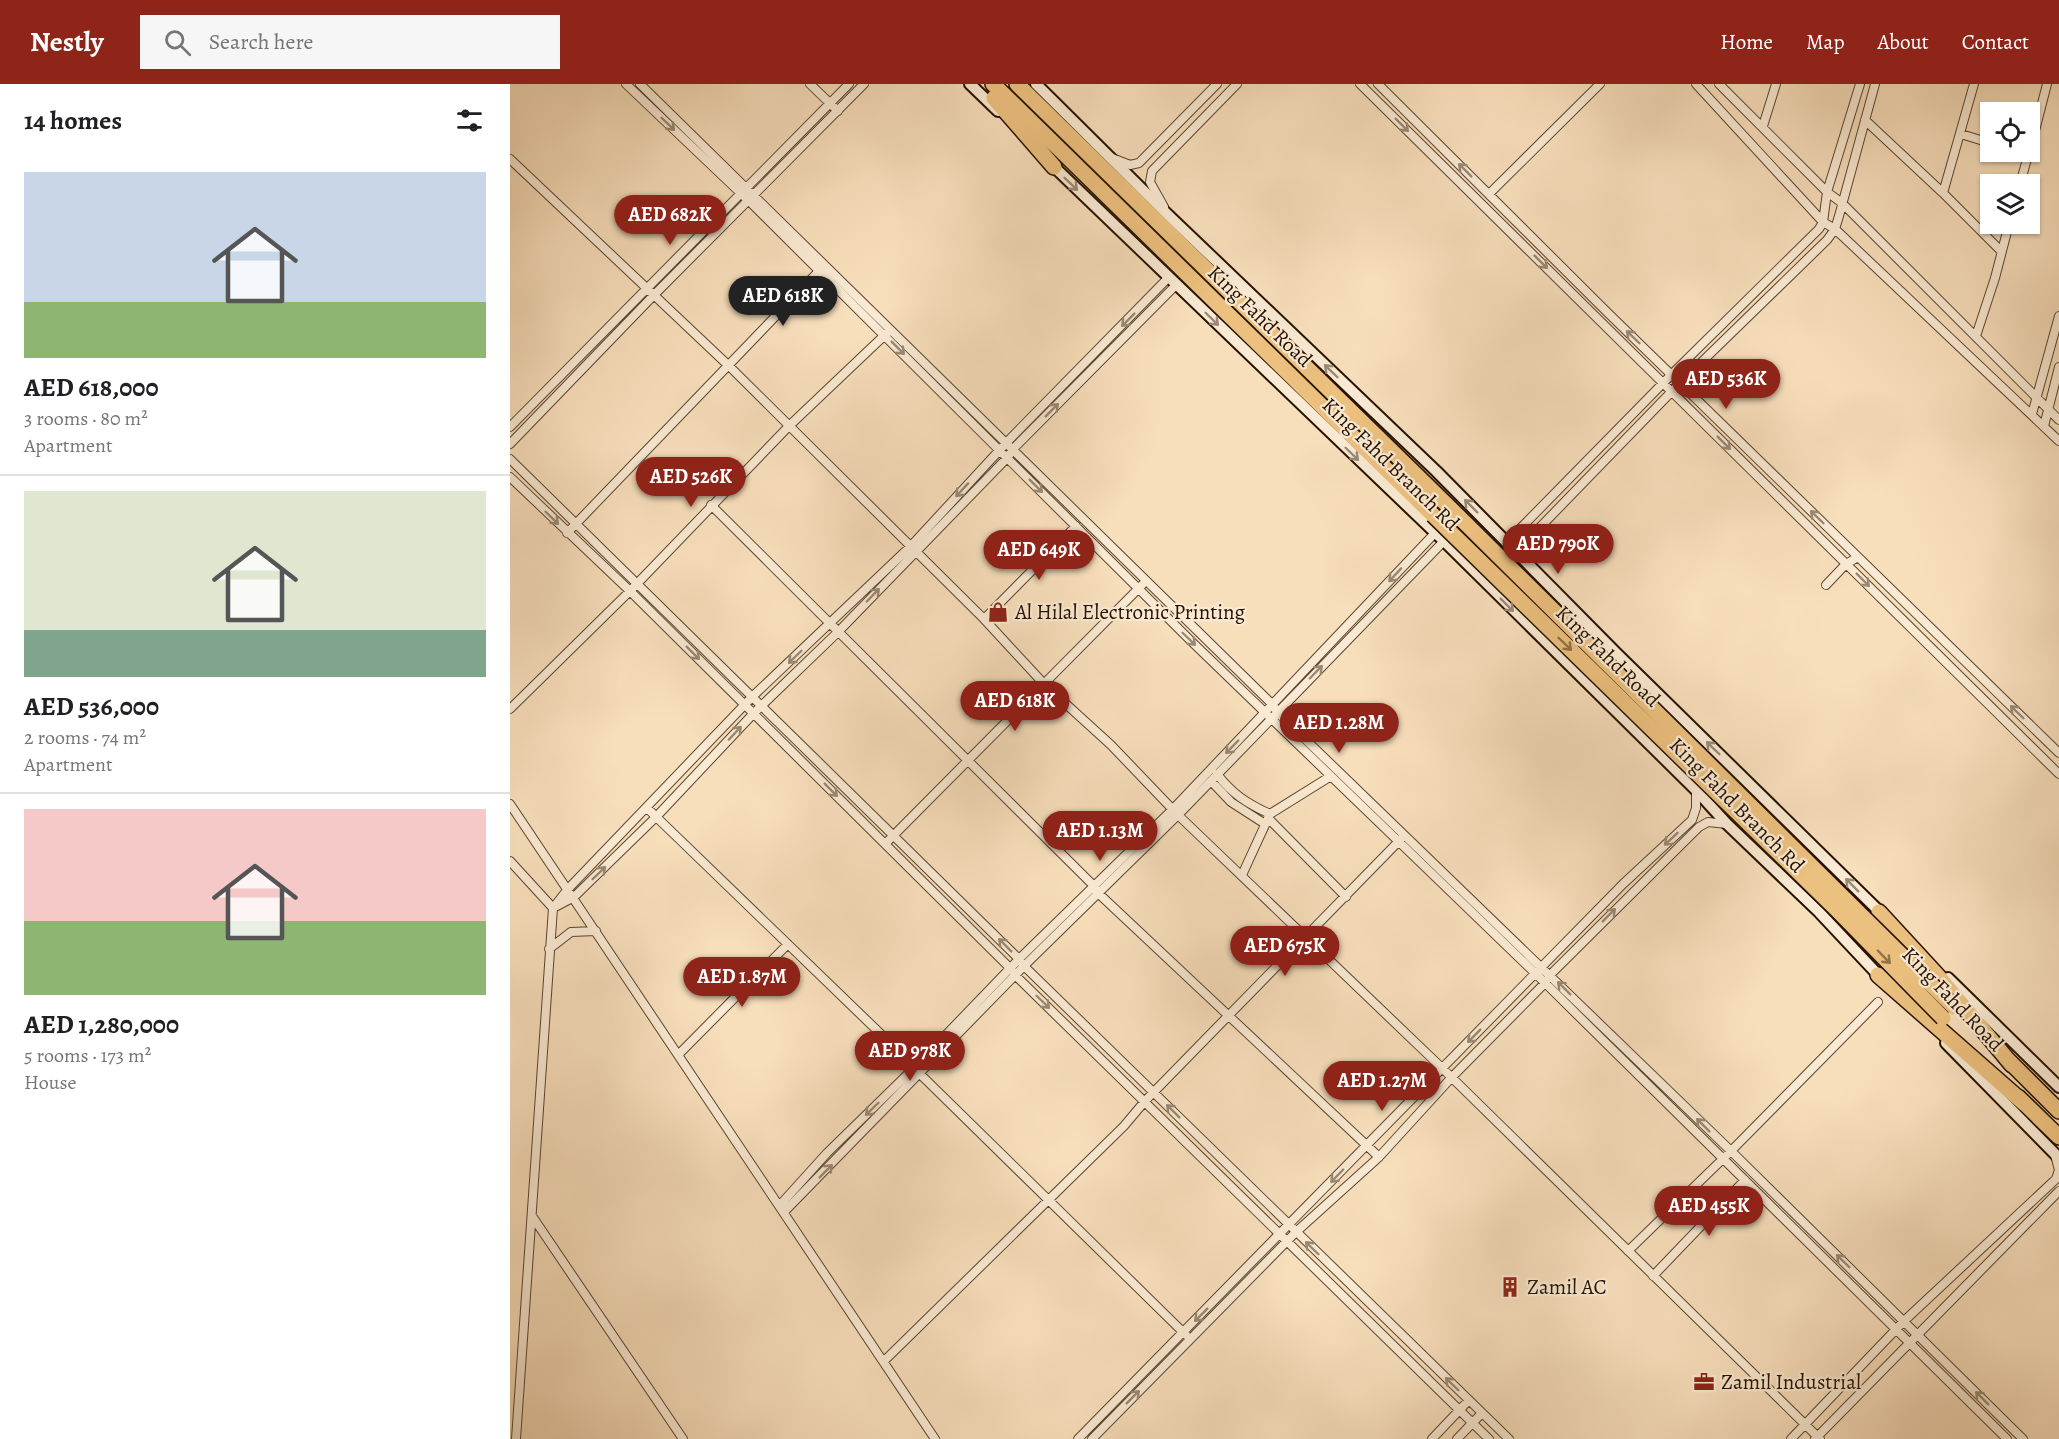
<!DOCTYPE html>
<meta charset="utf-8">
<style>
:root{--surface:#fff;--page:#f6f6f6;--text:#202124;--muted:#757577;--line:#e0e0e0;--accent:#8f2418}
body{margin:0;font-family:Alegreya,serif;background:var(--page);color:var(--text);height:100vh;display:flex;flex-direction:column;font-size:22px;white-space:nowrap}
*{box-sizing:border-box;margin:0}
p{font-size:20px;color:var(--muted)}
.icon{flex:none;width:33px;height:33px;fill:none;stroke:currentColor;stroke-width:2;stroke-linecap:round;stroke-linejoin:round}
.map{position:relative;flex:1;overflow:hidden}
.details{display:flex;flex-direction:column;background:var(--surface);width:510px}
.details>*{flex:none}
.tools{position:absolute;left:1470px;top:18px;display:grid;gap:12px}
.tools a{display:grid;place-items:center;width:60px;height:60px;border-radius:0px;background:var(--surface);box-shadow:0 2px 4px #0004;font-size:30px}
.price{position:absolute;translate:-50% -51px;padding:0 14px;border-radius:21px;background:var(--accent);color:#fff;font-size:20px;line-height:39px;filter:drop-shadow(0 2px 3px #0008)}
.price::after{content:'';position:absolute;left:50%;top:36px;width:18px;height:14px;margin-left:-9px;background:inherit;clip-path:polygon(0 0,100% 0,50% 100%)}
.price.active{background:#222;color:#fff}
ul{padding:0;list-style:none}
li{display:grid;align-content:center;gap:12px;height:318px;padding:0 24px}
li+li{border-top:2px solid var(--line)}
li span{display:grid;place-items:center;height:186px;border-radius:0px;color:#555}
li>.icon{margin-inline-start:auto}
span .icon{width:108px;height:108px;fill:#fffc;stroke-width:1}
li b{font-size:26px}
h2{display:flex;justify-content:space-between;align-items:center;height:72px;padding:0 24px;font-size:26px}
header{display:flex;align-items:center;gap:36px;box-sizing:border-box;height:84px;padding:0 30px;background:var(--accent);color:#fff}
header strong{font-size:28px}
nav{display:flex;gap:33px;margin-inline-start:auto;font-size:21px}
.search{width:420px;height:54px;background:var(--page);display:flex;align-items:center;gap:15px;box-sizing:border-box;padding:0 21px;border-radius:0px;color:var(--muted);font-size:22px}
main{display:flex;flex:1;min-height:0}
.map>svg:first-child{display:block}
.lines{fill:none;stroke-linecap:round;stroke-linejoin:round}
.street-casing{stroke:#5a452f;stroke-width:10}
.secondary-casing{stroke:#251200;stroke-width:14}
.highway-casing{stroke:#251200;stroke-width:18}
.street{stroke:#faead3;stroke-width:8}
.secondary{stroke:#faead3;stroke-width:10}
.highway{stroke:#ecc07e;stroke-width:15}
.highway-bridge-casing{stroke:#251200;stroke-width:18;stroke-linecap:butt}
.highway-bridge{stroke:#ecc07e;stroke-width:15}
.oneway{stroke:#9a8974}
.oneway2{stroke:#927245}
.labels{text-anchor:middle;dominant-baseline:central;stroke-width:4.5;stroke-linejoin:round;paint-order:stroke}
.street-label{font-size:21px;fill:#251200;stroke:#faead3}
.poi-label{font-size:21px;fill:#251200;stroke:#faead3;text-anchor:start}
</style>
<header>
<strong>Nestly</strong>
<div class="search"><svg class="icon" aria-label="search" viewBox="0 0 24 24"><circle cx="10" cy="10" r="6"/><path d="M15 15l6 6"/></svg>Search here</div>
<nav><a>Home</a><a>Map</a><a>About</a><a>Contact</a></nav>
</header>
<main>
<section class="details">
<h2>14 homes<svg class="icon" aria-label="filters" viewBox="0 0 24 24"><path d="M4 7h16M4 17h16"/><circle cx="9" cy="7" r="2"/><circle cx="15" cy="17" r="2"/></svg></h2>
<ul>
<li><span style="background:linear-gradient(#c9d6e8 70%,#8fb573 0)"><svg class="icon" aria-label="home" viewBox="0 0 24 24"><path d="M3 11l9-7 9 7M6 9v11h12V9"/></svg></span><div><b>AED 618,000</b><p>3 rooms · 80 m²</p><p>Apartment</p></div></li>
<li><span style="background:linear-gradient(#dfe7d0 75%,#7fa58c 0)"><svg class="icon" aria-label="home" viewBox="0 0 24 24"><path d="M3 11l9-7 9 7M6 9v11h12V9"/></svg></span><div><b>AED 536,000</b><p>2 rooms · 74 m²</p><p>Apartment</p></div></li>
<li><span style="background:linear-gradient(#f6c9c9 60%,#8fb573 0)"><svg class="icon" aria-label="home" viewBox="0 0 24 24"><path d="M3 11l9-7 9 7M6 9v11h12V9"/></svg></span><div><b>AED 1,280,000</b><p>5 rooms · 173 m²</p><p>House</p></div></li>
</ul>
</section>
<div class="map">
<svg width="1549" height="1355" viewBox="0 0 1549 1355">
<rect width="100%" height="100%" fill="#f8dfbc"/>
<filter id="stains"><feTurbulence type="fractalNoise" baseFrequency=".00333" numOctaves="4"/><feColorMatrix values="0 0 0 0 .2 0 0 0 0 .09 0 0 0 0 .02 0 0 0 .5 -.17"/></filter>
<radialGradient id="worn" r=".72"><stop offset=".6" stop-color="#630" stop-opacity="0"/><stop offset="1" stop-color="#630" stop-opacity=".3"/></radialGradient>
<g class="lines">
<!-- street casing -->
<g class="street-casing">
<path id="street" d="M 116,0 L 238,116 L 681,557 L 1026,890 L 1497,1355
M 130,0 L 763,621 L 767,628 L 1221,1067 L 1513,1355
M 300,0 L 328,27
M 850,0 L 1549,690
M 868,0 L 1098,229 L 1549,669
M 1186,0 L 1313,138 L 1325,145 L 1549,357
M 1209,0 L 1317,108 L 1332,119 L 1549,336
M 1355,36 L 1433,109 L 1491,167
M 1253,42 L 1266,0
M 1451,50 L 1480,59
M 1520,66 L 1537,0
M 602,74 L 620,81 L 629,79 L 707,0
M 0,75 L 219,282 L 474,535 L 534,600 L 601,661 L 668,731 L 932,984 L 1310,1355
M 1510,100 L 1519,68
M 1433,109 L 1464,0
M 979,110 L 1090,0
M 654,123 L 640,98 L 642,87 L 727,0
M 1466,252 L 1485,194 L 1499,140
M 1522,330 L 1549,232
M 1534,342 L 1549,283
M 0,343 L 339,0
M 0,360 L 144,211 L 354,0
M 0,375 L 509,875 L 514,882 L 999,1355
M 0,393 L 120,507 L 501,885 L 506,892 L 979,1355
M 201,421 L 584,802 L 588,809 L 869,1073
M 57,449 L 309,187
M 997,458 L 1162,290 L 1309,145 L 1313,138 L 1317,108 L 1350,0
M 1006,468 L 1170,299 L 1317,156 L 1325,145 L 1329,132 L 1365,0
M 1316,501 L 1336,480 L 1348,473
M 474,535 L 566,442
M 0,625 L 120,507 L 279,342 L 378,248
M 707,690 C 722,710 738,720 760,730
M 701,697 L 721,718 L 755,740
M 0,720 L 425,1355
M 137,724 L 405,983 L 410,990 L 676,1251
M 758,734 L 836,813
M 375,760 L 632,501
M 0,777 L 43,824
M 732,791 L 760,730 L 821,692
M 47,822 L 64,813 L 146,733 L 244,629 L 328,548 L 498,373 L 503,365 L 666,201
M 39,865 L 61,848 L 86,847
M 169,970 L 278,860
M 270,1121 L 317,1069 L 405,983 L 509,875 L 664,724 L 925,449
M 274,1128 L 514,882 L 668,731 L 934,457
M 22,1132 L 173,1355
M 1118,1167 L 1221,1067 L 1368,918
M 1143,1192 L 1235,1096
M 374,1277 L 614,1042 L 635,1017 L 892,754
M 6,1355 L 43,824 L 58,805 L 243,612 L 401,462 L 497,358 L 658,194
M 568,1355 L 1113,800 L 1182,736 L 1186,724 L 1186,706
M 582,1355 L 786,1148 L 869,1073 L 942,993 L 1035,899 L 1040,891 L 1189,743 L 1198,738 L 1217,740
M 922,1355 L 959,1316
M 947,1355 L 972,1329
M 1281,1355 L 1394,1237 L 1546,1095 L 1549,1086 L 1545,1071
M 1305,1355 L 1549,1107"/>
</g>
<!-- secondary casing -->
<g class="secondary-casing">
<path id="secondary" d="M 460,0 L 488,27
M 526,0 L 657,130 L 926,387 L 1106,569 L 1373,831
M 539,78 L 934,457 L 1186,706 L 1217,740 L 1309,828 L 1372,895
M 1438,894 L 1549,1003
M 1436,959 L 1549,1074"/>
</g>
<!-- highway casing -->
<g class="highway-casing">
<path id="highway" d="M 483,0 L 923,431
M 507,0 L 937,421
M 484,14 L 544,83
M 1369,828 L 1428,892 L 1502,981
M 1368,891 L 1515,1020
M 1496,974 L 1549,1027
M 1508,1013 L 1549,1053"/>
</g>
<!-- street -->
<use href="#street" class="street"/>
<!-- secondary -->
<use href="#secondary" class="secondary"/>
<!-- highway -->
<use href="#highway" class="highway"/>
<!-- highway-bridge casing -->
<g class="highway-bridge-casing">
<path id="highway-bridge" d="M 937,421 L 1444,923
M 923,431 L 1327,826 L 1433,934"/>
</g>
<!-- highway-bridge -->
<use href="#highway-bridge" class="highway-bridge"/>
</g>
<!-- one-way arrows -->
<defs><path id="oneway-shaft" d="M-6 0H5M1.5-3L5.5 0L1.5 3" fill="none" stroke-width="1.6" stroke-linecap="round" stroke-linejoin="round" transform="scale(1.5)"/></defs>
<g class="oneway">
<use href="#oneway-shaft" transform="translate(158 40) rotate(44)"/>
<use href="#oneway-shaft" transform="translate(892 41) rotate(45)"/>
<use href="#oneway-shaft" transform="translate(955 86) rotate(-135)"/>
<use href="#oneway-shaft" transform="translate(561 100) rotate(44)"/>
<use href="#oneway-shaft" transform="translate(1031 178) rotate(45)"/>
<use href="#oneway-shaft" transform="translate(702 235) rotate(44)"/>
<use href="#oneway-shaft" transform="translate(618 236) rotate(135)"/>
<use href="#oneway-shaft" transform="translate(1123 253) rotate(-136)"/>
<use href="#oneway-shaft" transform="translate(388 264) rotate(45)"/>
<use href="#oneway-shaft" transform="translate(821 287) rotate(-136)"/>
<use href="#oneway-shaft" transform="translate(542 326) rotate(-45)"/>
<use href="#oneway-shaft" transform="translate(1214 359) rotate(45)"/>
<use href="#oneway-shaft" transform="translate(842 370) rotate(44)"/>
<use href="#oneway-shaft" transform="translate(526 402) rotate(45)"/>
<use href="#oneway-shaft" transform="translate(452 406) rotate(133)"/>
<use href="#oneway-shaft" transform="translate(961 422) rotate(-135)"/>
<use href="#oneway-shaft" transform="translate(1307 433) rotate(-136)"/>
<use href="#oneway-shaft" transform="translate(42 434) rotate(44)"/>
<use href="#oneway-shaft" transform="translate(885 491) rotate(133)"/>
<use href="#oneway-shaft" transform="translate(1353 496) rotate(45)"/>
<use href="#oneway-shaft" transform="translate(363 511) rotate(-46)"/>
<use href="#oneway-shaft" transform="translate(997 521) rotate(45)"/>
<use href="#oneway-shaft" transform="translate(679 555) rotate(44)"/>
<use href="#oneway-shaft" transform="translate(183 569) rotate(45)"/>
<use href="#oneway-shaft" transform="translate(285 573) rotate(136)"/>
<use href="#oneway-shaft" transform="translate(806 588) rotate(-46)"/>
<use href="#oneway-shaft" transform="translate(1507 628) rotate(-136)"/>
<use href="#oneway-shaft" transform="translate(225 649) rotate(-47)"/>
<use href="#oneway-shaft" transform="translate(722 663) rotate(134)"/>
<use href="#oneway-shaft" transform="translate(1203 664) rotate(-136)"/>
<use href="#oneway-shaft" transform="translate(321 706) rotate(45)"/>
<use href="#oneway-shaft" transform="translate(1161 755) rotate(137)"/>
<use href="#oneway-shaft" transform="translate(89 789) rotate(-44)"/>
<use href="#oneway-shaft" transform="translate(1342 801) rotate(-135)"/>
<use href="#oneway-shaft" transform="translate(1099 831) rotate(-45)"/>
<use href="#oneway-shaft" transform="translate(495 861) rotate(-135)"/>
<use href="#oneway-shaft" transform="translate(1054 904) rotate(-135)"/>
<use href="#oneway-shaft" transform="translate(533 918) rotate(44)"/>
<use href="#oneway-shaft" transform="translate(964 952) rotate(135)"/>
<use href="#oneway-shaft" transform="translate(362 1025) rotate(136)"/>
<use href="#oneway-shaft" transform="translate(663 1027) rotate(-135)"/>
<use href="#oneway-shaft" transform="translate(1193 1041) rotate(-135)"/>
<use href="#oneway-shaft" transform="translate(316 1087) rotate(-45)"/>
<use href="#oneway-shaft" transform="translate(827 1092) rotate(134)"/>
<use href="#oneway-shaft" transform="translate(802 1164) rotate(-136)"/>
<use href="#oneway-shaft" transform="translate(1333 1177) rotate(-136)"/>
<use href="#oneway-shaft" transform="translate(691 1231) rotate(135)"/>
<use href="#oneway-shaft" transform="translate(942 1300) rotate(-136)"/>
<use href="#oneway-shaft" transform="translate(623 1313) rotate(-45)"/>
<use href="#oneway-shaft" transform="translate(1472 1314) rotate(-135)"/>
</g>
<g class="oneway2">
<use href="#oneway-shaft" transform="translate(1055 560) rotate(44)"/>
<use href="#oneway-shaft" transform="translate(1374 873) rotate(46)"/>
</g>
<!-- icons -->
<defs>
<g id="shop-bare" transform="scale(1.62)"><path d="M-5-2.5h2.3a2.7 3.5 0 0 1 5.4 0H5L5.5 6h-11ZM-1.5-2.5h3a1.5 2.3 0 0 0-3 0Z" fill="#8f2418" stroke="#faead3" stroke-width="2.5" paint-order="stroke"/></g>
<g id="building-bare" transform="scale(1.62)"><path d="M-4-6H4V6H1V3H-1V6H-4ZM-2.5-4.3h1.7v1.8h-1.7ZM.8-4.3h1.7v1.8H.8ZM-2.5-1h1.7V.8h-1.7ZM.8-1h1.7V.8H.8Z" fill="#8f2418" stroke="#faead3" stroke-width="2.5" paint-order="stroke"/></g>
<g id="office-bare" transform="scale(1.62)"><path d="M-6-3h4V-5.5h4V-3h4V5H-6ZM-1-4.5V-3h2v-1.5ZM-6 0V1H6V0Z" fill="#8f2418" stroke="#faead3" stroke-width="2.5" paint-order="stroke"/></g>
</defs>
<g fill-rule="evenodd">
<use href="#shop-bare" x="488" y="528"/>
<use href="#building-bare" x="1000" y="1203"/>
<use href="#office-bare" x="1194" y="1298"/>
</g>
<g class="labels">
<!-- street labels -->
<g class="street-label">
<text transform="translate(750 232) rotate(44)">King Fahd Road</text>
<text transform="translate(881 380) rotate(44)">King Fahd Branch Rd</text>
<text transform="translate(1098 572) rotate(44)">King Fahd Road</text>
<text transform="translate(1227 721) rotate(45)">King Fahd Branch Rd</text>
<text transform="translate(1443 915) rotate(46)">King Fahd Road</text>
</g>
<!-- poi labels -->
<g class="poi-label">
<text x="505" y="528">Al Hilal Electronic Printing</text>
<text x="1017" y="1203">Zamil AC</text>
<text x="1211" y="1298">Zamil Industrial</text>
</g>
</g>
<rect width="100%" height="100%" filter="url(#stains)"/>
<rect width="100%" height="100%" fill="url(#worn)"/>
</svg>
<div class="tools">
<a><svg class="icon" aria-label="locate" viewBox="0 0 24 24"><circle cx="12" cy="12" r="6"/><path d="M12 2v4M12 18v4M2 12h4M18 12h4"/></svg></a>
<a><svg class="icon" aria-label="layers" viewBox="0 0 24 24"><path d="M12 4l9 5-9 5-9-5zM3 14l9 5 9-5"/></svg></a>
</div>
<b class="price" style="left:160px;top:162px">AED 682K</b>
<b class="price active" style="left:273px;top:243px">AED 618K</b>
<b class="price" style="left:1216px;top:326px">AED 536K</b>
<b class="price" style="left:181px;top:424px">AED 526K</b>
<b class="price" style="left:1048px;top:491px">AED 790K</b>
<b class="price" style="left:529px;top:497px">AED 649K</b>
<b class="price" style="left:505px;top:648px">AED 618K</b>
<b class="price" style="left:829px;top:670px">AED 1.28M</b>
<b class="price" style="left:590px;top:778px">AED 1.13M</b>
<b class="price" style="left:775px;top:893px">AED 675K</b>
<b class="price" style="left:232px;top:924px">AED 1.87M</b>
<b class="price" style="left:400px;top:998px">AED 978K</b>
<b class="price" style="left:872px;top:1028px">AED 1.27M</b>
<b class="price" style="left:1199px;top:1153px">AED 455K</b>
</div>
</main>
